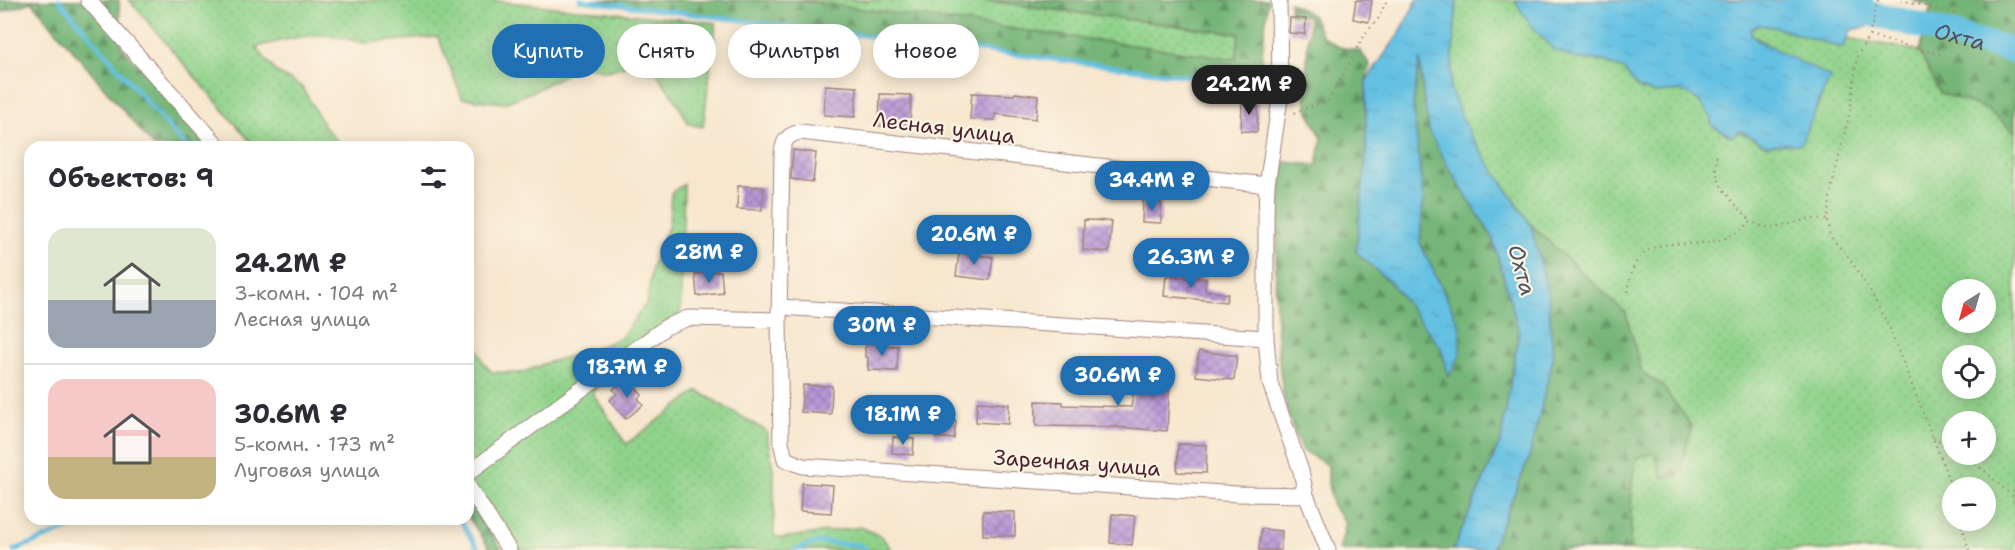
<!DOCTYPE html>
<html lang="ru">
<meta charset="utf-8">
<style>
:root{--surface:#fff;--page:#f2f2f3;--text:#2b2b33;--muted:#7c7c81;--line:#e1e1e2;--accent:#1f6fb2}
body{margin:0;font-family:"Shantell Sans",sans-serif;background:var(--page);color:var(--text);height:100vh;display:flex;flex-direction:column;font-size:22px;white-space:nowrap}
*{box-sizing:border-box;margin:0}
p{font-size:20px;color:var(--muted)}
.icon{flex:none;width:33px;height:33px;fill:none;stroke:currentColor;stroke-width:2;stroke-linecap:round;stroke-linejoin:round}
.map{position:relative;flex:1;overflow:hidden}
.drawer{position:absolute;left:24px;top:141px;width:450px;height:384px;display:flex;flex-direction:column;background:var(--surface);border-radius:18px;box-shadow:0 3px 15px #0003}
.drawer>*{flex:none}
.guide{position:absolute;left:492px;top:24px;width:570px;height:54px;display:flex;gap:12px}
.needle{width:39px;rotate:217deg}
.buttons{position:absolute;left:1942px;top:279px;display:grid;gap:12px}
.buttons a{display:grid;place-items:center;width:54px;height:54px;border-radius:50%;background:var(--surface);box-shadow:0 3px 15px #0003;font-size:30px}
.price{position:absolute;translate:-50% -51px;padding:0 14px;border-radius:21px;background:var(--accent);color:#fff;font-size:20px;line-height:39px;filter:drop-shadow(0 2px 3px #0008)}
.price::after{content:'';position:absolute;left:50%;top:36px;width:18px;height:14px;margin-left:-9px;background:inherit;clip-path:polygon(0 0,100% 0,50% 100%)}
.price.active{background:#222;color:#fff}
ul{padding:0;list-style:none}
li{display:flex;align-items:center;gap:18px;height:150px;padding:0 24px}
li+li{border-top:2px solid var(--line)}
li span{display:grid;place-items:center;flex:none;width:168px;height:120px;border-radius:18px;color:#555}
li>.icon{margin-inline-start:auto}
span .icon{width:72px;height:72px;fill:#fffc;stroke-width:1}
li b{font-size:26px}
h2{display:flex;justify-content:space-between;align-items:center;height:72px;padding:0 24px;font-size:26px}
.pill{padding:0 21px;border-radius:27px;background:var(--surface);box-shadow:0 3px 15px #0003;font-size:21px;line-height:54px}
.pill.active{background:var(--accent);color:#fff}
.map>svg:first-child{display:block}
.grass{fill:url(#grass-dots);stroke:#6d795b;stroke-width:1.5;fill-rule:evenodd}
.forest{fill:url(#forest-firs);stroke:#5f6a51;stroke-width:1.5}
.water{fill:url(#water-ripples);stroke:#587087;stroke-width:1.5}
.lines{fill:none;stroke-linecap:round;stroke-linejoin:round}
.stream{stroke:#65c1e3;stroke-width:4.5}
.river{stroke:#65c1e3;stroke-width:26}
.building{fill:url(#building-cross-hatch)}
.minor-casing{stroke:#a0837d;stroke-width:17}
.path{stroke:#a0837d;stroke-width:2;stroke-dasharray:1.5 4.5;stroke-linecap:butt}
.minor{stroke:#fff;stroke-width:15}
.labels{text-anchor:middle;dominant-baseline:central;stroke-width:4.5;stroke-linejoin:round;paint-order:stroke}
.street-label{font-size:21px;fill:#4a1f2b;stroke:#fcf5e5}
.water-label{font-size:22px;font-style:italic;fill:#525062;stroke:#fcf5e5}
</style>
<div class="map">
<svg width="2015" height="550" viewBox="0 0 2015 550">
<defs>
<pattern id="grass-dots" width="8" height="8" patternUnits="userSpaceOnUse" patternTransform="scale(1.5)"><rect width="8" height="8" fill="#90d38b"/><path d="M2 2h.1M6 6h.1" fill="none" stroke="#7eb578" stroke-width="1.8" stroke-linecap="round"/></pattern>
<pattern id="forest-firs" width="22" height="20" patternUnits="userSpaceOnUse" patternTransform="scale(1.5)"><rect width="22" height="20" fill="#74b577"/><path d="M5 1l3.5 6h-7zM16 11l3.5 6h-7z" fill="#619362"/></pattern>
<pattern id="water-ripples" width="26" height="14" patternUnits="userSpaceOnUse" patternTransform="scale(1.5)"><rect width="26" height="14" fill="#65c1e3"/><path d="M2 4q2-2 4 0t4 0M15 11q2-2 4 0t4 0" fill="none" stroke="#59a5c3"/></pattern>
<pattern id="building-cross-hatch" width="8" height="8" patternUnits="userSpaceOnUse" patternTransform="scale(1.5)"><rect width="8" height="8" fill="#b897d7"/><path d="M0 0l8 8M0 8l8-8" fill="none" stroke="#987baf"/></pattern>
</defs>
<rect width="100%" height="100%" fill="#fcf5e5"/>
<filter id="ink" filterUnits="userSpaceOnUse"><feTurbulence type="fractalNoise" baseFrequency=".0167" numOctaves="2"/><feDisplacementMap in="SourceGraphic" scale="12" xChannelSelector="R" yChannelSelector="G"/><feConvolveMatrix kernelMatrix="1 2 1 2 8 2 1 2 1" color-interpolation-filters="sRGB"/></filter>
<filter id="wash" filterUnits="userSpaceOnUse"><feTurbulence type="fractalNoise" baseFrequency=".008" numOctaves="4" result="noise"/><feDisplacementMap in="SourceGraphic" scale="24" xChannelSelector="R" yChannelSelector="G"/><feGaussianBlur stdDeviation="1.35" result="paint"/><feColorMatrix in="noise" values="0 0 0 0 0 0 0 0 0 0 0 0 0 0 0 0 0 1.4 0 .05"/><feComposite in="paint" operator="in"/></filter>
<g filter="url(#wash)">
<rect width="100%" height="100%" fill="#f7e7cf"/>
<!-- grass -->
<path class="grass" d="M 129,0 L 487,0 L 716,23 L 703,127 L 689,124 L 673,96 L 657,74 L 627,65 L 608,71 L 581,66 L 534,91 L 504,103 L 462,98 L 438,37 L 364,43 L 325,34 L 293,38 L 256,47 L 276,72 L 302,87 L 324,126 L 341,145 L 345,147 L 255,147 Z
M 795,0 L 981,0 L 1240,34 L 1236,59 Z
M 1457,0 L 1516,0 L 1517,4 L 1578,59 L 1604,61 L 1624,70 L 1638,88 L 1654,93 L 1682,91 L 1698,100 L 1711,117 L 1765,144 L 1769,46 L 1752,35 L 1751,29 L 1759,25 L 1773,27 L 1843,48 L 1848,38 L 1919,51 L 1941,93 L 1984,108 L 2015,132 L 2015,550 L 1632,550 L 1630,548 L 1632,480 L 1637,458 L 1653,453 L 1662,385 L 1642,373 L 1625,313 L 1531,225 L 1471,137 L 1450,89 ZM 1953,290 L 1986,290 L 1986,322 L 1953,322 ZM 1953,356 L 1986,356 L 1986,388 L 1953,388 ZM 1953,422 L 1986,422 L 1986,454 L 1953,454 ZM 1953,488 L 1986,488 L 1986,520 L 1953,520 Z
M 684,184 L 680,325 L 592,392 L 626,444 L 698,391 L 766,431 L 774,474 L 774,536 L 782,538 L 861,527 L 882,537 L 892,550 L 514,550 L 468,485 L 468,325 L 484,364 L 492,372 L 521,373 L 549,362 L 585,352 L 621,338 L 647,302 L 652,266 L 669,225 L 671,193 Z"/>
<!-- forest -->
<path class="forest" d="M 0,0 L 119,0 L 121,46 L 211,147 L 154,147 L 32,2 L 0,13 Z
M 580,0 L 795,0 L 1236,59 L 1239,34 L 981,0 L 1268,0 L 1259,85 Z
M 1912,0 L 2015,0 L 2015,132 L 1984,108 L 1940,93 L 1919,51 L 1931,6 Z
M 1290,2 L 1313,16 L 1321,35 L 1339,47 L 1360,51 L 1370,65 L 1366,81 L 1366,157 L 1356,252 L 1392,284 L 1441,348 L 1449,375 L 1460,326 L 1420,243 L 1423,200 L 1413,103 L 1420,55 L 1424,102 L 1450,170 L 1492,236 L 1519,332 L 1501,440 L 1453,550 L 1339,550 L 1346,523 L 1333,507 L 1328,484 L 1328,465 L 1301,450 C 1295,435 1288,418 1285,402 C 1270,327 1275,237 1284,162 L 1317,165 L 1322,138 L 1308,112 L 1305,96 L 1309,19 L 1307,16 L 1290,15 Z
M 1531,225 L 1626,313 L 1642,373 L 1662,385 L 1692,427 L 1679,475 L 1663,478 L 1653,453 L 1637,458 L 1632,480 L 1630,548 L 1632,550 L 1491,550 L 1529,458 L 1553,358 L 1548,294 Z
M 468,498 L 502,550 L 491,550 L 468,517 Z"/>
<!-- water -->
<path class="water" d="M 1417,0 L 1457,0 L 1450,89 L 1471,137 L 1531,225 L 1548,294 L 1553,358 L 1529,458 L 1491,550 L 1453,550 L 1501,440 L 1519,332 L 1492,236 L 1450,170 L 1430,134 L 1424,102 L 1420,59 L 1413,103 L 1423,200 L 1420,243 L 1460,326 L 1460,355 L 1449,376 L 1441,348 L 1392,284 L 1356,252 L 1366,157 L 1366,81 L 1399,34 Z
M 1516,0 L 1871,0 L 1872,1 L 1866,27 L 1851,30 L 1843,48 L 1773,27 L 1759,25 L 1751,29 L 1752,35 L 1757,40 L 1830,77 L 1801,144 L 1765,145 L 1740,131 L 1732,137 L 1711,125 L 1711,117 L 1698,100 L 1682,91 L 1654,93 L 1638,88 L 1624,70 L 1604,61 L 1578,59 L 1554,50 L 1531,25 L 1517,4 Z"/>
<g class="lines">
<!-- stream -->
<path class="stream" d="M 59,0 L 186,147
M 580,0 L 1259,85
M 459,519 L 479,550
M 14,550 L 94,519
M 795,550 L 818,542 L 860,545 L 866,550"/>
<!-- river -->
<path class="river" id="s1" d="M 1798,0 L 1887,17 L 2015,51"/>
</g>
<g id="blocks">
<!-- building -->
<path class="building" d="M 1356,0 L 1372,0 L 1369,22 L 1353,19 Z
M 1290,18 L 1306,19 L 1305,34 L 1289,33 Z
M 825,85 L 857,87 L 855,117 L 824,115 Z
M 972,93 L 1014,95 L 1015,93 L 1038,96 L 1036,119 L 995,114 L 995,120 L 970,119 Z
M 880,94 L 911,95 L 910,127 L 879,126 Z
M 1242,101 L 1258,102 L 1257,132 L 1241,131 Z
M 793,150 L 816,153 L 813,182 L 791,179 Z
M 738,186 L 764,187 L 762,210 L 737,209 Z
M 1143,200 L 1161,201 L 1161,223 L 1142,222 Z
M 1084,220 L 1112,221 L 1109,252 L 1083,250 Z
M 959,253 L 993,257 L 990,280 L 956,276 Z
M 721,271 L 723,293 L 697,296 L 695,274 Z
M 1166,276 L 1206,279 L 1205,290 L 1228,294 L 1226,302 L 1164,296 Z
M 872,342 L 883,343 L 883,346 L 898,346 L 897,371 L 868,370 L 868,357 L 865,357 L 865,348 L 867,343 Z
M 1199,351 L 1237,356 L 1234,380 L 1196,376 Z
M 1138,366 L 1173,370 L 1169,394 L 1167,431 L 1115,427 L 1036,426 L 1036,401 L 1063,402 L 1063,405 L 1131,407 Z
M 628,378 L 642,395 L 638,398 L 643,405 L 626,419 L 610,400 L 617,394 L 613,389 Z
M 803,385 L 832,386 L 831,414 L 801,412 Z
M 977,402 L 1009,404 L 1008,424 L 976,422 Z
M 936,419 L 956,421 L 954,439 L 934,437 Z
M 893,437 L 914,439 L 913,455 L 892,453 Z
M 1178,444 L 1207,445 L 1206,473 L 1177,472 Z
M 802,483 L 833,485 L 831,513 L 800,511 Z
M 983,511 L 1015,512 L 1015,536 L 983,535 Z
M 1112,514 L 1135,516 L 1132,545 L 1110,543 Z
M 1261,529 L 1282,531 L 1281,550 L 1259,550 Z"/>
</g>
</g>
<g filter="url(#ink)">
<use href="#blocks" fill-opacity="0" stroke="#a0837d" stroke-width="1.5"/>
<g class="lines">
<!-- minor casing -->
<g class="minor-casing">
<path id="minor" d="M 88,0 L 219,147
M 1279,0 L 1280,99 L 1267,185 L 1266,217 L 1266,338 L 1270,383 L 1301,471 L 1306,495 L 1328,550
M 1267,185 L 800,132 C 787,135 783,141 782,154 L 779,320 L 781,442 L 785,459 L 803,466 L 1238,494 L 1306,495
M 780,307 L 1266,338
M 468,473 L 666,327 L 688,318 L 779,320
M 468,486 L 509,550"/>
</g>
<!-- path -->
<path class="path" d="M 1878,0 L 1869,36 L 1857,57 L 1850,112 L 1831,190 L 1827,220 L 1830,236 L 1850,259 L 1869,289 L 1889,327 L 1944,466 L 1953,495
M 1901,0 L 1956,14
M 1869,36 L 1944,55
M 1294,113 L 1329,100 L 1365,34 L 1378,19 L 1387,0
M 1717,156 C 1711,185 1733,201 1751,221
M 1628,292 C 1630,283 1631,269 1637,261 C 1655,235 1688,248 1715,241 C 1729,238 1741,231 1751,221 C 1779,239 1796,213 1827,220
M 1933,437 L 1953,450
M 1960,454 L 1985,471 L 2015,499
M 1960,520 L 1969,550"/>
<!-- minor -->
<use href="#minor" class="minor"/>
</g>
</g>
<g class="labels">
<!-- street labels -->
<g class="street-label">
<text transform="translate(944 128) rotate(7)">Лесная улица</text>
<text transform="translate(1077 463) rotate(4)">Заречная улица</text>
</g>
<!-- water labels -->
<g class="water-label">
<text stroke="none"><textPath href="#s1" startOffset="166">Охта</textPath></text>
<text transform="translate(1522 270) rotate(75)">Охта</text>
</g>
</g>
</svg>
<div class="buttons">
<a><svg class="needle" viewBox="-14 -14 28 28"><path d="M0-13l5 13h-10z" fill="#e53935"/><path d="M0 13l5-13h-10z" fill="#7c7c81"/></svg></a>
<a><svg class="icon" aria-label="locate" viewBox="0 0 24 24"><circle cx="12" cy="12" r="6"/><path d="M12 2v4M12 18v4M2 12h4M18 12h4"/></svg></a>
<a>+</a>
<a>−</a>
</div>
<b class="price active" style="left:1249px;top:116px">24.2M ₽</b>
<b class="price" style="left:1152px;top:212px">34.4M ₽</b>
<b class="price" style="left:974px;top:266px">20.6M ₽</b>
<b class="price" style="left:709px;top:284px">28M ₽</b>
<b class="price" style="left:1191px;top:289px">26.3M ₽</b>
<b class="price" style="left:882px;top:357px">30M ₽</b>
<b class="price" style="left:627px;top:399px">18.7M ₽</b>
<b class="price" style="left:1118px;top:407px">30.6M ₽</b>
<b class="price" style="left:903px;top:446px">18.1M ₽</b>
<div class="guide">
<a class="pill active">Купить</a>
<a class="pill">Снять</a>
<a class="pill">Фильтры</a>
<a class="pill">Новое</a>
</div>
<section class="drawer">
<h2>Объектов: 9<svg class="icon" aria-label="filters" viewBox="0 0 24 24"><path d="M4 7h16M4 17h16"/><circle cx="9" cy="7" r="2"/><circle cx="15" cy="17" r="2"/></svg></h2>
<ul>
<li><span style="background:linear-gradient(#dfe7d0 60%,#9aa5b1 0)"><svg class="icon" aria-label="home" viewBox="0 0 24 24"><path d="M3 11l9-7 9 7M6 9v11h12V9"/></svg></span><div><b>24.2M ₽</b><p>3-комн. · 104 m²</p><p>Лесная улица</p></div></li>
<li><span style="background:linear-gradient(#f6c9c9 65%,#c2b280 0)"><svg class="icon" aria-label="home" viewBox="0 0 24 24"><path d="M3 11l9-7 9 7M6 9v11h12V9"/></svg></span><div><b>30.6M ₽</b><p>5-комн. · 173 m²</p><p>Луговая улица</p></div></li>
</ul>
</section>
</div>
